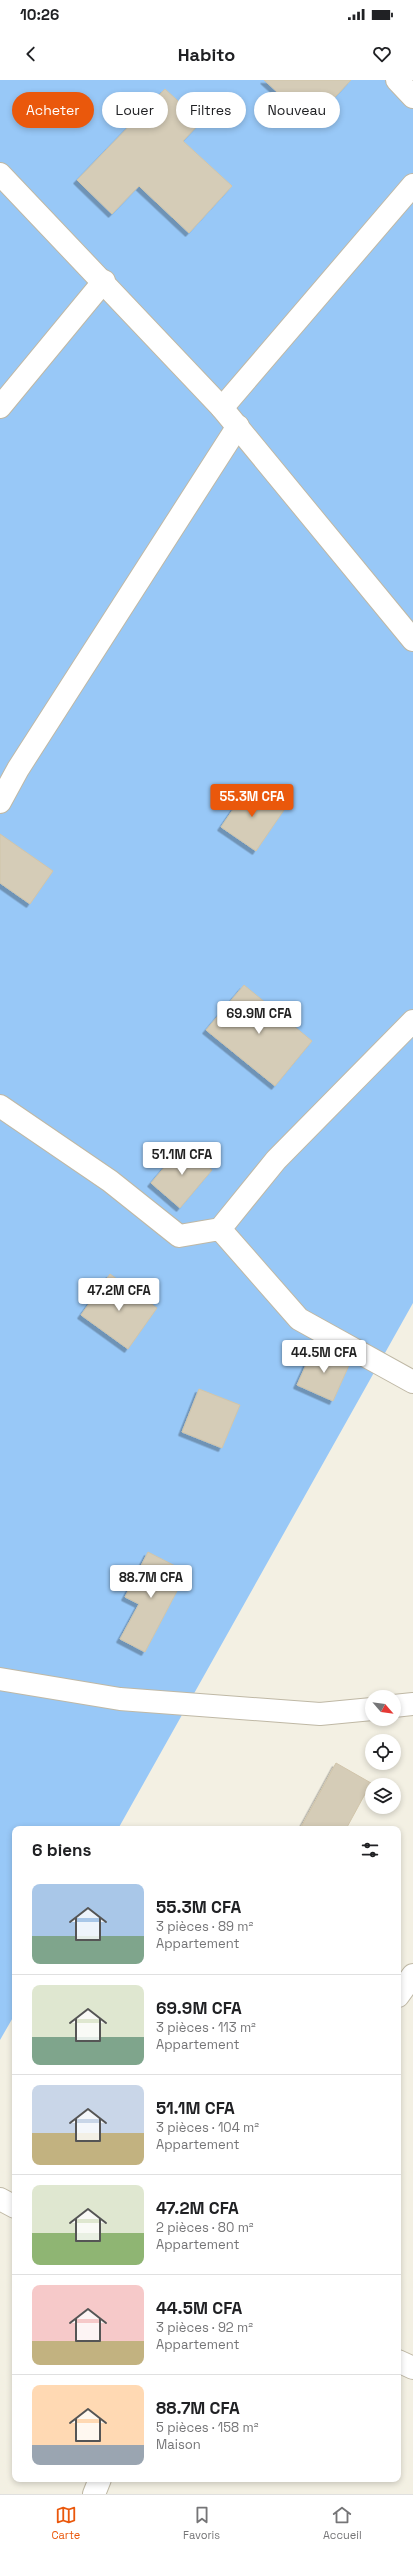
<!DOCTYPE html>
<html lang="fr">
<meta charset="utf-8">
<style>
:root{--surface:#fff;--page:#f2f2f2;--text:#202124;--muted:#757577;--line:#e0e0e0;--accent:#ea580c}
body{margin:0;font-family:"Space Grotesk",sans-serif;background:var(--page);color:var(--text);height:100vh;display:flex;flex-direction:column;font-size:15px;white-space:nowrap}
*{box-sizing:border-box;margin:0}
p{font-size:13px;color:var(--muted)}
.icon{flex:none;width:22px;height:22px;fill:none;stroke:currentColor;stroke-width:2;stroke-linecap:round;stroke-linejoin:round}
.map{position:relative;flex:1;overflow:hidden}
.sheet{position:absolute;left:12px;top:1746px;width:389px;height:656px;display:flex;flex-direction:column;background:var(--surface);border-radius:8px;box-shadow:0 2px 6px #0003}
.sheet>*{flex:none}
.hud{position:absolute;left:12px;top:12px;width:389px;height:36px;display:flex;gap:8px}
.needle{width:26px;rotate:118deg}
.controls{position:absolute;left:365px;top:1610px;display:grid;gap:8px}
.controls a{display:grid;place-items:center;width:36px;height:36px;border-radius:50%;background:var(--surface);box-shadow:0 2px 6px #0003;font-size:20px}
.price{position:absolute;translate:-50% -34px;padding:0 9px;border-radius:4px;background:#fff;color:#222;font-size:13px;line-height:26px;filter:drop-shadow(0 1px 2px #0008)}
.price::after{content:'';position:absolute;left:50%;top:24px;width:12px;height:9px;margin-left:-6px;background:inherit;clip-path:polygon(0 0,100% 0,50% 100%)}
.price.on{background:var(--accent);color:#fff}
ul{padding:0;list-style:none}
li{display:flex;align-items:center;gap:12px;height:100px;padding:0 20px}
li+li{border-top:1px solid var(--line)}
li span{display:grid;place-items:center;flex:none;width:112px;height:80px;border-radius:8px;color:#555}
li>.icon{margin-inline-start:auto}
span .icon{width:48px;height:48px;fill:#fffc;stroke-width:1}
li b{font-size:17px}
h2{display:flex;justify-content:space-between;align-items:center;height:48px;padding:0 20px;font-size:17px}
.tag{padding:0 14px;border-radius:18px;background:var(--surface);box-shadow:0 2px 6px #0003;font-size:14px;line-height:36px}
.tag.on{background:var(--accent);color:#fff}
.status{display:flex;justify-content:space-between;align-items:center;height:28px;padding:0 20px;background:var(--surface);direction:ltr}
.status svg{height:11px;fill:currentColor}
header{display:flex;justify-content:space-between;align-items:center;height:52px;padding:0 20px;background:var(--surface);font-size:18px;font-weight:700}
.tab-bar{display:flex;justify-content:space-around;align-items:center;height:56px;border-top:1px solid var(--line);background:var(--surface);font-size:11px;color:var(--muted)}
.tab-bar a{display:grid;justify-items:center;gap:2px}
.tab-bar .on{color:var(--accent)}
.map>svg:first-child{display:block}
.water{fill:#98c8f7}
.building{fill:#d5ccb7;stroke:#d1c5aa;filter:url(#shadow)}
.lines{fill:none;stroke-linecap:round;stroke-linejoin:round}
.minor-casing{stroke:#bfb8a5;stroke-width:24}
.tertiary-casing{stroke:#bfb8a5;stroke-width:24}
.minor{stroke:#fff;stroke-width:22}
.tertiary{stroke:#fff;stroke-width:22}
</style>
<div class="status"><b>10:26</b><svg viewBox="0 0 49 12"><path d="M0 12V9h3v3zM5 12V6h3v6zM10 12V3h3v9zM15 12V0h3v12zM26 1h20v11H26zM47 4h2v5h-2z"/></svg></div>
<header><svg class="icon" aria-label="back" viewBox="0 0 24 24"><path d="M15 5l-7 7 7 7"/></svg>Habito<svg class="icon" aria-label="heart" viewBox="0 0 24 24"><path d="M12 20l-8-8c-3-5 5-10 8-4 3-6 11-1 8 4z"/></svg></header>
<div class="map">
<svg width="413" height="2414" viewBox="0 0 413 2414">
<defs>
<filter id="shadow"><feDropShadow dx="-3.5" dy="3.5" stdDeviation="0" flood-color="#0004"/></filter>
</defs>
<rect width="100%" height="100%" fill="#f3f0e3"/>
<!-- water -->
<path class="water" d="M 0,0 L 413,0 L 413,1223 L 118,1749 L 15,1749 L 15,1934 L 0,1960 Z"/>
<!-- building -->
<path class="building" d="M 264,0 L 351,0 L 311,43 Z
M 165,9 L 201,42 L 183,61 L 232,106 L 189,153 L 139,106 L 112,134 L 77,100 Z
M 249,706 L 284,730 L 256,771 L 221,747 Z
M 0,754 L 53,791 L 30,824 L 0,803 Z
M 244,905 L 312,961 L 275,1006 L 206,950 Z
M 183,1065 L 212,1090 L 180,1128 L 151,1103 Z
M 110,1194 L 157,1228 L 128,1269 L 81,1235 Z
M 314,1267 L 350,1283 L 333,1321 L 297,1305 Z
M 199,1309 L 240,1325 L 222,1368 L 182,1352 Z
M 148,1472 L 187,1492 L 145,1572 L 120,1559 L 139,1524 L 125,1517 Z
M 336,1683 L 371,1703 L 346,1749 L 300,1749 Z"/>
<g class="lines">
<!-- minor casing -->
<g class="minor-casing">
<path id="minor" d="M 397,0 L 413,17
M 0,327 L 104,201
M 222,328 L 413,105
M 0,722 L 18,689 L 238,346
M 0,1026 L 110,1101 L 179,1156 L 220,1149 L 276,1080 L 413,941
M 220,1149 L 299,1239 L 413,1302
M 0,1599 L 120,1619 L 320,1634 L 372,1629
M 394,1626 L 413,1624
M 398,1916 L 413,1895
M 0,2119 L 15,2127
M 398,2281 L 413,2288
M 94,2414 L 100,2399"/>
</g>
<!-- tertiary casing -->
<g class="tertiary-casing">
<path id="tertiary" d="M 0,94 L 222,328 L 413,560"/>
</g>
<!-- minor -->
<use href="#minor" class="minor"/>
<!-- tertiary -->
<use href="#tertiary" class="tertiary"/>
</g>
</svg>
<div class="controls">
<a><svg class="needle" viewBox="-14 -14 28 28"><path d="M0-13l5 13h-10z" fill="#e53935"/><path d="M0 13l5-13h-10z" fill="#757577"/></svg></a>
<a><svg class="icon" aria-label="locate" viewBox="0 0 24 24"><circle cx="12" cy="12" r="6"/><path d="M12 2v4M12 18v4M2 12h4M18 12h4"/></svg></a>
<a><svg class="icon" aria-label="layers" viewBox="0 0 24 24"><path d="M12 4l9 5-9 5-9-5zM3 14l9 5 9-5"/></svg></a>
</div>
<b class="price on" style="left:252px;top:738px">55.3M CFA</b>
<b class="price" style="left:259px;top:955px">69.9M CFA</b>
<b class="price" style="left:182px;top:1096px">51.1M CFA</b>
<b class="price" style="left:119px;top:1232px">47.2M CFA</b>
<b class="price" style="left:324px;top:1294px">44.5M CFA</b>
<b class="price" style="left:151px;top:1519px">88.7M CFA</b>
<div class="hud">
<a class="tag on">Acheter</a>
<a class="tag">Louer</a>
<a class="tag">Filtres</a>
<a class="tag">Nouveau</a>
</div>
<section class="sheet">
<h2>6 biens<svg class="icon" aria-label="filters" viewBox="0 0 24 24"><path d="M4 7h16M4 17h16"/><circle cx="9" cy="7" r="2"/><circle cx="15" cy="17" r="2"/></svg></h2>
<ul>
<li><span style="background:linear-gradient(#a9c7e8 65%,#7fa58c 0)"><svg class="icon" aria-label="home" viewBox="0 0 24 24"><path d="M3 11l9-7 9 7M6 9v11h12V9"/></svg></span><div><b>55.3M CFA</b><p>3 pièces · 89 m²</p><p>Appartement</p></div></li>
<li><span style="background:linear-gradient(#dfe7d0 65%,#7fa58c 0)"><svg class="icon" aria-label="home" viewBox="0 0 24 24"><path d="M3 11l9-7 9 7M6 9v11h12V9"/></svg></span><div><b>69.9M CFA</b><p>3 pièces · 113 m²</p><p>Appartement</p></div></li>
<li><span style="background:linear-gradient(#c9d6e8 60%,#c2b280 0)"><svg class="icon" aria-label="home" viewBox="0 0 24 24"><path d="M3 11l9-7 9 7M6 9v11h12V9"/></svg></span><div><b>51.1M CFA</b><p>3 pièces · 104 m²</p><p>Appartement</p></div></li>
<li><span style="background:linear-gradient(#dfe7d0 60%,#8fb573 0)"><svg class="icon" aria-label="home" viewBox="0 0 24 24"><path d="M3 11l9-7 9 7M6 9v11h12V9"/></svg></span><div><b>47.2M CFA</b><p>2 pièces · 80 m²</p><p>Appartement</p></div></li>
<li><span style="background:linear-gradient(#f6c9c9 70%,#c2b280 0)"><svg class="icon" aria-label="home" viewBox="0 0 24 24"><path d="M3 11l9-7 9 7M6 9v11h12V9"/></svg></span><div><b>44.5M CFA</b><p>3 pièces · 92 m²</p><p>Appartement</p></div></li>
<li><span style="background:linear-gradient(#ffd9b3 75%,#9aa5b1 0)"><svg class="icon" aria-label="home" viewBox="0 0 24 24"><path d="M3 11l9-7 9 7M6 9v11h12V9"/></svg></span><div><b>88.7M CFA</b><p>5 pièces · 158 m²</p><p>Maison</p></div></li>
</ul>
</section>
</div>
<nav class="tab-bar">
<a class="on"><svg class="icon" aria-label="map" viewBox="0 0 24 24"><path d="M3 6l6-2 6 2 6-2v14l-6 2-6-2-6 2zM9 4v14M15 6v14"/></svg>Carte</a>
<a><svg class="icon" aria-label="saved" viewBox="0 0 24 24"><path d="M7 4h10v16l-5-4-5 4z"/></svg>Favoris</a>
<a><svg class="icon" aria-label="home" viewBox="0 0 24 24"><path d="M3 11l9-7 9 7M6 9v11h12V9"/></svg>Accueil</a>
</nav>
